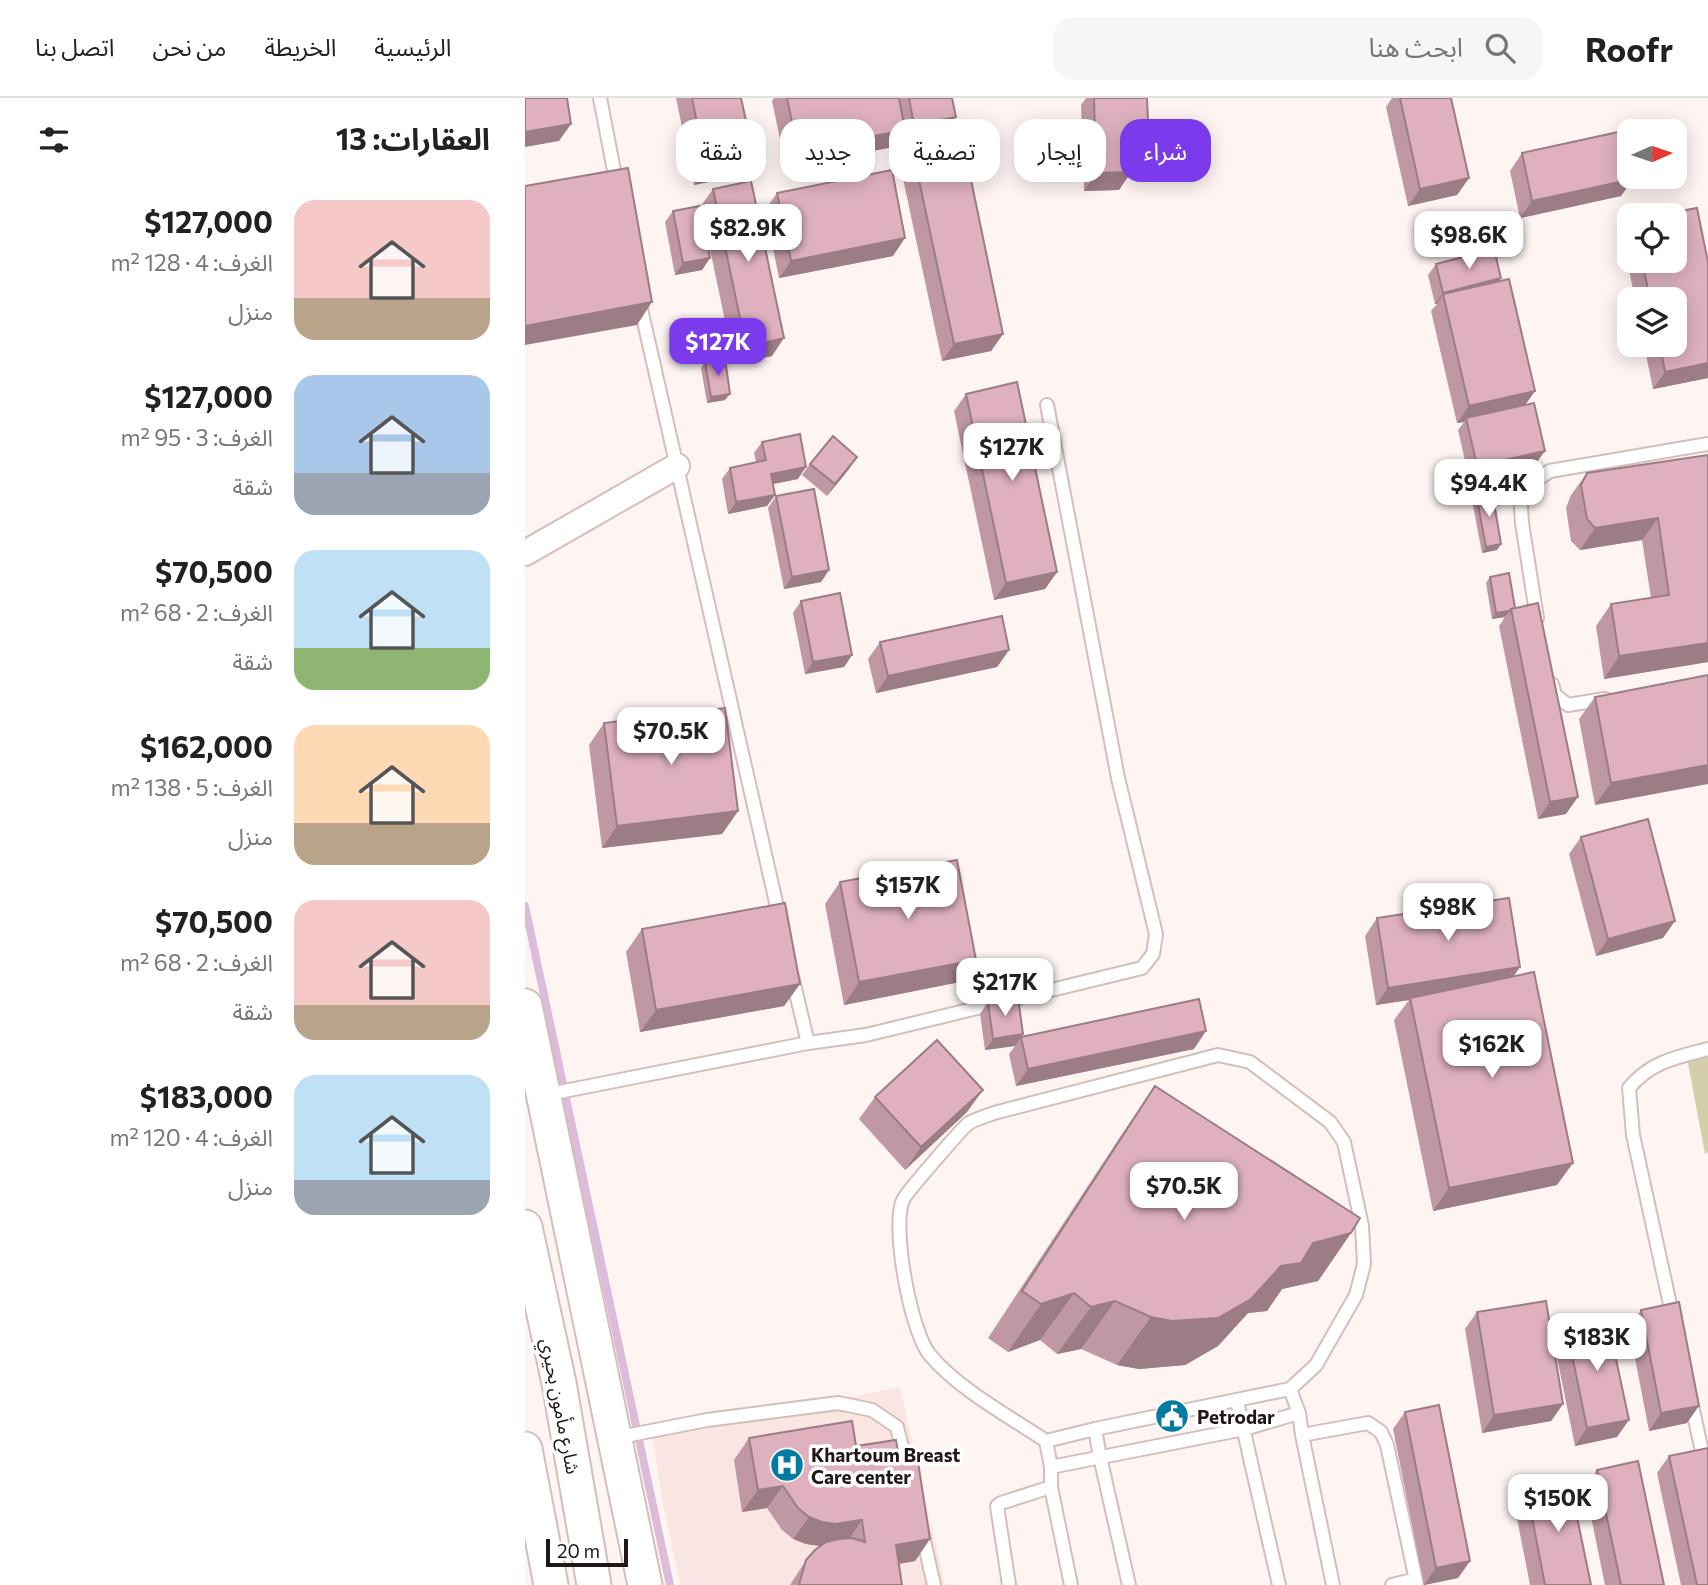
<!DOCTYPE html>
<html lang="ar">
<meta charset="utf-8">
<style>
:root{--surface:#fff;--page:#f6f6f6;--text:#222;--muted:#767676;--line:#e0e0e0;--accent:#7c3aed}
body{margin:0;font-family:Commissioner,"Noto Sans Arabic",sans-serif;background:var(--page);color:var(--text);direction:rtl;height:100vh;display:flex;flex-direction:column;font-size:26px;white-space:nowrap}
*{box-sizing:border-box;margin:0}
p{font-size:23px;color:var(--muted)}
.icon{flex:none;width:38px;height:38px;fill:none;stroke:currentColor;stroke-width:2;stroke-linecap:round;stroke-linejoin:round}
.map{position:relative;flex:1;overflow:hidden;direction:ltr}
.side{display:flex;flex-direction:column;background:var(--surface);width:525px}
.side>*{flex:none}
.hud{position:absolute;left:21px;top:21px;width:665px;height:63px;direction:rtl;display:flex;gap:14px}
.needle{width:46px;rotate:87deg}
.tools{position:absolute;left:1092px;top:21px;display:grid;gap:14px}
.tools a{display:grid;place-items:center;width:70px;height:70px;border-radius:14px;background:var(--surface);box-shadow:0 4px 18px #0003;font-size:35px}
.scale{position:absolute;left:21px;bottom:18px;width:82px;box-sizing:border-box;padding-left:7px;border:4px solid #201817;border-top:0;font-size:19px;line-height:24px;white-space:nowrap;color:#201817;-webkit-text-stroke:5px #fff;paint-order:stroke}
.price{position:absolute;translate:-50% -60px;padding:0 16px;border-radius:14px;background:#fff;color:#222;font-size:23px;line-height:46px;filter:drop-shadow(0 2px 4px #0008)}
.price::after{content:'';position:absolute;left:50%;top:42px;width:21px;height:16px;margin-left:-10px;background:inherit;clip-path:polygon(0 0,100% 0,50% 100%)}
.price.selected{background:var(--accent);color:#fff}
ul{padding:0;list-style:none}
li{display:flex;align-items:center;gap:21px;height:175px;padding:0 35px}
li span{display:grid;place-items:center;flex:none;width:196px;height:140px;border-radius:21px;color:#555}
li>.icon{margin-inline-start:auto}
span .icon{width:84px;height:84px;fill:#fffc;stroke-width:1}
li b{font-size:30px}
h2{display:flex;justify-content:space-between;align-items:center;height:84px;padding:0 35px;font-size:30px}
.pill{padding:0 24px;border-radius:21px;background:var(--surface);box-shadow:0 4px 18px #0003;font-size:24px;line-height:63px}
.pill.selected{background:var(--accent);color:#fff}
header{display:flex;align-items:center;gap:42px;box-sizing:border-box;height:98px;padding:0 35px;background:var(--surface);border-bottom:2px solid var(--line)}
header strong{font-size:33px}
nav{display:flex;gap:38px;margin-inline-start:auto;font-size:24px}
.search{width:490px;height:63px;background:var(--page);display:flex;align-items:center;gap:18px;box-sizing:border-box;padding:0 24px;border-radius:21px;color:var(--muted);font-size:26px}
main{display:flex;flex:1;min-height:0}
.map>svg:first-child{display:block}
.built{fill:#f9e6e2}
.green{fill:#d5cead}
.lines{fill:none;stroke-linecap:round;stroke-linejoin:round}
.stream{stroke:#dcbcda;stroke-width:8}
.lane-casing{stroke:#d4beb9;stroke-width:16}
.street-casing{stroke:#d4beb9;stroke-width:28}
.secondary-casing{stroke:#d4beb9;stroke-width:37}
.lane{stroke:#fff;stroke-width:12}
.street{stroke:#fff;stroke-width:24}
.secondary{stroke:#fff;stroke-width:33}
.wall{fill:#c098a3}
.shaded-wall{fill:#9c7c85}
.building{fill:#dfb1be;stroke:#9c7c85;stroke-width:2}
.labels{text-anchor:middle;dominant-baseline:central;stroke-width:7;stroke-linejoin:round;paint-order:stroke}
.street-label{font-size:19px;fill:#201817;stroke:#fff}
.poi-label{font-size:19px;font-weight:bold;fill:#201817;stroke:#fff;text-anchor:start}
</style>
<header>
<strong>Roofr</strong>
<div class="search"><svg class="icon" aria-label="search" viewBox="0 0 24 24"><circle cx="10" cy="10" r="6"/><path d="M15 15l6 6"/></svg>ابحث هنا</div>
<nav><a>الرئيسية</a><a>الخريطة</a><a>من نحن</a><a>اتصل بنا</a></nav>
</header>
<main>
<div class="map">
<svg width="1183" height="1487" viewBox="0 0 1183 1487">
<rect width="100%" height="100%" fill="#fef5f3"/>
<!-- built -->
<path class="built" d="M 375,1289 L 420,1487 L 155,1487 L 136,1395 L 128,1339 Z"/>
<!-- green -->
<path class="green" d="M 1183,955 L 1183,1054 L 1180,1056 L 1162,960 Z"/>
<g class="lines">
<!-- stream -->
<path class="stream" d="M 0,808 L 145,1487"/>
<!-- lane casing -->
<g class="lane-casing">
<path id="lane" d="M 75,0 L 92,88
M 114,202 L 255,822
M 1012,520 L 997,425 L 995,393 L 1025,373 L 1183,346
M 1027,586 L 1030,597 L 1043,607 L 1080,601
M 267,878 L 283,945
M 19,997 L 283,945 L 341,937 L 617,870 L 628,856 L 631,836 L 593,680 L 522,307
M 1148,1220 L 1108,1037 L 1104,990 C 1125,964 1152,959 1183,951
M 712,1303 L 754,1487
M 1166,1303 L 1183,1381
M 570,1331 L 575,1359 L 604,1487
M 777,1337 L 843,1325 L 856,1334 L 862,1347 L 892,1487
M 90,1340 L 182,1322 L 313,1305 L 347,1312 L 372,1329 L 384,1379
M 521,1343 C 485,1319 432,1290 405,1257 C 386,1235 366,1129 378,1102 C 380,1096 439,1028 444,1025 C 451,1021 461,1018 469,1015 L 693,957 L 725,964 L 805,1024 L 819,1044 L 837,1128 L 839,1166 L 831,1197 L 791,1267 L 765,1291
M 526,1369 L 719,1331 L 774,1315
M 397,1434 L 409,1487
M 484,1487 L 472,1408 L 476,1405 L 526,1389
M 546,1487 L 526,1389 L 526,1369 L 521,1343 L 570,1331 L 765,1291 L 774,1315 L 777,1337 L 808,1487
M 867,1487 L 891,1481"/>
</g>
<!-- street casing -->
<g class="street-casing">
<path id="street" d="M 0,455 L 152,368"/>
</g>
<!-- secondary casing -->
<g class="secondary-casing">
<path id="secondary" d="M 0,908 L 120,1487
M 0,1129 L 34,1285 L 69,1487
M 0,1351 L 26,1487"/>
</g>
<!-- lane -->
<use href="#lane" class="lane"/>
<!-- street -->
<use href="#street" class="street"/>
<!-- secondary -->
<use href="#secondary" class="secondary"/>
</g>
<!-- wall -->
<path class="wall" d="M 151,0 L 216,0 L 229,59 L 217,77 L 169,87 Z
M 249,0 L 427,0 L 415,41 L 373,50 L 372,44 L 368,49 L 261,70 L 247,3 Z
M 561,0 L 622,0 L 624,45 L 612,62 L 606,62 L 606,74 L 594,92 L 559,93 L 556,7 Z
M 867,0 L 926,0 L 944,80 L 932,97 L 883,108 L 861,9 Z
M 997,55 L 1108,81 L 1096,98 L 995,120 L 985,73 Z
M 389,59 L 478,236 L 466,253 L 417,263 L 377,76 Z
M 188,91 L 247,258 L 209,266 L 176,108 Z
M 252,95 L 368,158 L 254,180 L 240,112 Z
M 148,113 L 185,160 L 177,172 L 150,177 L 140,124 Z
M 1104,129 L 1104,163 L 1183,164 L 1183,280 L 1128,291 L 1119,247 L 1150,247 L 1150,201 L 1110,201 L 1097,139 Z
M 911,166 L 973,184 L 1010,293 L 1000,307 L 1012,364 L 944,380 L 933,332 L 939,324 L 932,325 L 906,213 L 912,206 L 910,206 L 903,177 Z
M 180,264 L 200,302 L 182,305 L 176,270 Z
M 441,296 L 532,474 L 520,491 L 469,502 L 429,313 Z
M 237,344 L 273,381 L 248,386 L 250,397 L 242,408 L 203,416 L 197,381 L 205,370 L 231,364 L 229,355 Z
M 1183,357 L 1183,564 L 1079,581 L 1071,528 L 1086,506 L 1126,500 L 1117,442 L 1055,452 L 1046,443 L 1041,410 L 1046,397 L 1062,375 Z
M 285,366 L 324,371 L 302,398 L 277,377 Z
M 951,396 L 976,446 L 972,452 L 957,455 L 947,402 Z
M 251,398 L 304,472 L 296,484 L 259,491 L 243,410 Z
M 965,479 L 990,510 L 1041,716 L 1013,721 L 974,528 L 980,519 L 967,521 L 961,485 Z
M 276,503 L 327,557 L 319,569 L 280,576 L 268,515 Z
M 355,544 L 484,552 L 472,569 L 351,595 L 343,561 Z
M 1183,577 L 1070,707 L 1054,621 L 1070,599 Z
M 79,625 L 213,713 L 197,736 L 77,750 L 64,647 Z
M 1056,739 L 1138,840 L 1071,858 L 1044,756 Z
M 315,784 L 451,862 L 435,884 L 319,907 L 300,806 Z
M 852,820 L 995,869 L 988,879 L 1032,1087 L 908,1113 L 869,922 L 884,902 L 851,907 L 840,838 Z
M 117,831 L 275,886 L 259,908 L 115,934 L 101,854 Z
M 463,904 L 498,936 L 496,939 L 669,951 L 491,988 L 484,956 L 490,948 L 460,952 L 455,916 Z
M 630,988 L 826,1135 L 793,1183 L 757,1191 L 742,1213 L 723,1215 L 693,1248 L 660,1267 L 614,1271 L 592,1267 L 556,1251 L 532,1256 L 515,1242 L 483,1254 L 463,1240 L 597,1036 Z
M 350,999 L 442,1014 L 380,1072 L 334,1021 Z
M 1116,1212 L 1162,1325 L 1124,1333 L 1104,1229 Z
M 952,1214 L 1038,1306 L 1026,1323 L 957,1335 L 940,1231 Z
M 1041,1228 L 1092,1339 L 1050,1348 L 1029,1245 Z
M 880,1314 L 945,1463 L 933,1480 L 899,1487 L 868,1331 Z
M 224,1340 L 331,1348 L 375,1366 L 405,1441 L 390,1463 L 374,1466 L 377,1487 L 265,1487 L 281,1462 L 295,1448 L 281,1446 L 268,1441 L 257,1432 L 242,1410 L 217,1414 L 209,1362 Z
M 1144,1358 L 1183,1487 L 1156,1487 L 1132,1375 Z
M 1072,1372 L 1139,1487 L 1080,1487 L 1060,1389 Z
M 1001,1388 L 1066,1487 L 1005,1487 L 989,1405 Z"/>
<!-- shaded-wall -->
<path class="shaded-wall" d="M 431,19 L 415,41 L 373,50 L 389,27 Z
M 46,26 L 34,43 L 0,49 L 0,34 Z
M 380,32 L 368,49 L 261,70 L 273,53 Z
M 605,45 L 624,45 L 612,62 L 593,62 Z
M 229,59 L 217,77 L 169,87 L 181,69 Z
M 606,74 L 594,92 L 559,93 L 571,75 Z
M 944,80 L 932,97 L 883,108 L 895,91 Z
M 1108,81 L 1096,98 L 995,120 L 1007,103 Z
M 380,140 L 368,158 L 254,180 L 266,163 Z
M 185,160 L 177,172 L 150,177 L 158,165 Z
M 976,180 L 967,192 L 918,196 L 912,206 L 910,206 L 918,195 Z
M 127,204 L 112,227 L 0,247 L 0,228 Z
M 478,236 L 466,253 L 417,263 L 429,246 Z
M 259,240 L 247,258 L 209,266 L 221,249 Z
M 1183,265 L 1183,280 L 1128,291 L 1140,274 Z
M 1010,293 L 998,310 L 941,320 L 939,324 L 932,325 L 944,308 Z
M 205,296 L 200,302 L 182,305 L 186,299 Z
M 1020,353 L 1012,364 L 944,380 L 952,368 Z
M 332,359 L 324,371 L 302,398 L 310,386 Z
M 281,369 L 273,381 L 238,388 L 246,376 Z
M 250,397 L 242,408 L 203,416 L 211,404 Z
M 1133,420 L 1117,442 L 1055,452 L 1070,430 Z
M 976,446 L 972,452 L 957,455 L 961,449 Z
M 304,472 L 296,484 L 259,491 L 267,479 Z
M 532,474 L 520,491 L 469,502 L 481,485 Z
M 984,513 L 980,519 L 967,521 L 971,515 Z
M 1183,545 L 1183,564 L 1079,581 L 1094,558 Z
M 484,552 L 472,569 L 351,595 L 363,578 Z
M 327,557 L 319,569 L 280,576 L 288,564 Z
M 1183,667 L 1183,686 L 1070,707 L 1086,685 Z
M 1053,699 L 1041,716 L 1013,721 L 1025,704 Z
M 213,713 L 197,736 L 77,750 L 92,728 Z
M 1150,823 L 1138,840 L 1071,858 L 1083,841 Z
M 451,862 L 435,884 L 319,907 L 334,884 Z
M 995,869 L 983,886 L 885,900 L 884,902 L 851,907 L 863,890 Z
M 275,886 L 259,908 L 115,934 L 131,912 Z
M 681,933 L 669,951 L 491,988 L 503,971 Z
M 498,936 L 490,948 L 460,952 L 468,941 Z
M 458,992 L 442,1014 L 380,1072 L 396,1049 Z
M 1048,1065 L 1032,1087 L 908,1113 L 924,1090 Z
M 826,1135 L 793,1183 L 757,1191 L 742,1213 L 723,1215 L 693,1248 L 660,1267 L 614,1271 L 592,1267 L 626,1219 L 756,1168 L 788,1145 Z
M 549,1195 L 515,1242 L 483,1254 L 516,1206 Z
M 590,1203 L 556,1251 L 532,1256 L 566,1209 Z
M 1038,1306 L 1026,1323 L 957,1335 L 969,1317 Z
M 1174,1308 L 1162,1325 L 1124,1333 L 1136,1315 Z
M 1104,1322 L 1092,1339 L 1050,1348 L 1062,1330 Z
M 258,1388 L 242,1410 L 217,1414 L 233,1392 Z
M 284,1419 L 337,1422 L 322,1444 L 295,1448 L 281,1446 L 268,1441 Z
M 405,1441 L 390,1463 L 355,1469 L 371,1447 Z
M 945,1463 L 933,1480 L 899,1487 L 911,1470 Z"/>
<!-- building -->
<path class="building" d="M 0,0 L 42,0 L 46,26 L 0,34 Z
M 167,0 L 216,0 L 229,59 L 181,69 Z
M 262,0 L 374,0 L 380,32 L 273,53 Z
M 384,0 L 427,0 L 431,19 L 389,27 Z
M 569,0 L 622,0 L 624,45 L 605,45 L 606,74 L 571,75 Z
M 875,0 L 926,0 L 944,80 L 895,91 Z
M 1098,33 L 1104,63 L 1104,79 L 1108,79 L 1108,81 L 1007,103 L 997,55 Z
M 439,48 L 478,236 L 429,246 L 389,59 Z
M 103,70 L 127,204 L 0,228 L 0,88 Z
M 367,72 L 380,140 L 266,163 L 252,95 Z
M 226,83 L 259,240 L 221,249 L 188,91 Z
M 175,108 L 185,160 L 158,165 L 148,113 Z
M 1172,110 L 1183,164 L 1183,265 L 1140,274 L 1135,247 L 1150,247 L 1150,201 L 1125,201 L 1117,163 L 1150,163 L 1150,117 L 1134,117 Z
M 969,151 L 976,180 L 918,195 L 911,166 Z
M 984,181 L 1010,293 L 944,308 L 918,196 Z
M 200,261 L 205,296 L 186,299 L 180,264 Z
M 492,284 L 532,474 L 481,485 L 441,296 Z
M 1009,305 L 1020,353 L 952,368 L 941,320 Z
M 275,336 L 281,369 L 246,376 L 250,397 L 211,404 L 205,370 L 241,362 L 237,344 Z
M 308,338 L 332,359 L 310,386 L 285,366 Z
M 1183,357 L 1183,545 L 1094,558 L 1086,506 L 1144,497 L 1133,420 L 1070,430 L 1062,421 L 1056,387 L 1062,375 Z
M 289,391 L 304,472 L 267,479 L 251,398 Z
M 967,393 L 976,446 L 961,449 L 951,396 Z
M 984,475 L 990,510 L 986,511 L 984,513 L 971,515 L 965,479 Z
M 315,495 L 327,557 L 288,564 L 276,503 Z
M 1013,505 L 1053,699 L 1025,704 L 986,511 Z
M 477,518 L 484,552 L 363,578 L 355,544 Z
M 1183,577 L 1183,667 L 1086,685 L 1070,599 Z
M 200,610 L 213,713 L 92,728 L 79,625 Z
M 1123,721 L 1150,823 L 1083,841 L 1056,739 Z
M 432,762 L 451,862 L 334,884 L 315,784 Z
M 984,800 L 995,869 L 863,890 L 852,820 Z
M 260,805 L 275,886 L 131,912 L 117,831 Z
M 1009,874 L 1048,1065 L 924,1090 L 885,900 Z
M 493,900 L 498,936 L 468,941 L 463,904 Z
M 674,901 L 681,933 L 503,971 L 496,939 Z
M 412,942 L 458,992 L 396,1049 L 350,999 Z
M 630,988 L 835,1120 L 826,1135 L 788,1145 L 776,1165 L 756,1168 L 726,1201 L 693,1220 L 647,1223 L 626,1219 L 590,1203 L 566,1209 L 549,1195 L 516,1206 L 497,1193 Z
M 1021,1203 L 1038,1306 L 969,1317 L 952,1214 Z
M 1154,1204 L 1174,1308 L 1136,1315 L 1116,1212 Z
M 1082,1219 L 1104,1322 L 1062,1330 L 1041,1228 Z
M 914,1307 L 945,1463 L 911,1470 L 880,1314 Z
M 327,1323 L 331,1348 L 371,1342 L 375,1366 L 393,1364 L 405,1441 L 371,1447 L 377,1487 L 274,1487 L 281,1462 L 290,1452 L 301,1444 L 314,1441 L 327,1440 L 340,1444 L 337,1422 L 310,1426 L 297,1424 L 284,1419 L 273,1410 L 258,1388 L 233,1392 L 224,1340 Z
M 1183,1350 L 1183,1487 L 1172,1487 L 1144,1358 Z
M 1113,1363 L 1139,1487 L 1096,1487 L 1072,1372 Z
M 1044,1380 L 1066,1487 L 1020,1487 L 1001,1388 Z"/>
<!-- icons -->
<defs>
<g id="civic-disc" transform="scale(1.75)"><circle r="9.5" fill="#007ba2" stroke="#fff"/><path d="M-.6-6.5H3V-4.5H.6V-3L4-1V1h2V6H-6V1h2V-1L-.6-3ZM-1.2 2.5V6h2.4V2.5Z" fill="#fff"/></g>
<g id="hospital-disc" transform="scale(1.75)"><circle r="9.5" fill="#007ba2" stroke="#fff"/><path d="M-5-5h3v3.5h4V-5h3V5h-3V1.5h-4V5h-3Z" fill="#fff"/></g>
</defs>
<g fill-rule="evenodd">
<use href="#civic-disc" x="647" y="1318"/>
<use href="#hospital-disc" x="262" y="1367"/>
</g>
<g class="labels">
<!-- street labels -->
<g class="street-label">
<text transform="translate(36 1308) rotate(79)">شارع مأمون بحيري</text>
</g>
<!-- poi labels -->
<g class="poi-label">
<text x="672" y="1318">Petrodar</text>
<text x="286" y="1356">Khartoum Breast<tspan x="286" dy="22">Care center</tspan></text>
</g>
</g>
</svg>
<div class="tools">
<a><svg class="needle" viewBox="-14 -14 28 28"><path d="M0-13l5 13h-10z" fill="#e53935"/><path d="M0 13l5-13h-10z" fill="#767676"/></svg></a>
<a><svg class="icon" aria-label="locate" viewBox="0 0 24 24"><circle cx="12" cy="12" r="6"/><path d="M12 2v4M12 18v4M2 12h4M18 12h4"/></svg></a>
<a><svg class="icon" aria-label="layers" viewBox="0 0 24 24"><path d="M12 4l9 5-9 5-9-5zM3 14l9 5 9-5"/></svg></a>
</div>
<div class="scale">20 m</div>
<b class="price" style="left:223px;top:166px">$82.9K</b>
<b class="price" style="left:944px;top:173px">$98.6K</b>
<b class="price selected" style="left:193px;top:280px">$127K</b>
<b class="price" style="left:487px;top:385px">$127K</b>
<b class="price" style="left:964px;top:421px">$94.4K</b>
<b class="price" style="left:146px;top:669px">$70.5K</b>
<b class="price" style="left:383px;top:823px">$157K</b>
<b class="price" style="left:923px;top:845px">$98K</b>
<b class="price" style="left:480px;top:920px">$217K</b>
<b class="price" style="left:967px;top:982px">$162K</b>
<b class="price" style="left:659px;top:1124px">$70.5K</b>
<b class="price" style="left:1072px;top:1275px">$183K</b>
<b class="price" style="left:1033px;top:1436px">$150K</b>
<div class="hud">
<a class="pill selected">شراء</a>
<a class="pill">إيجار</a>
<a class="pill">تصفية</a>
<a class="pill">جديد</a>
<a class="pill">شقة</a>
</div>
</div>
<section class="side">
<h2>العقارات: 13<svg class="icon" aria-label="filters" viewBox="0 0 24 24"><path d="M4 7h16M4 17h16"/><circle cx="9" cy="7" r="2"/><circle cx="15" cy="17" r="2"/></svg></h2>
<ul>
<li><span style="background:linear-gradient(#f6c9c9 70%,#b9a48a 0)"><svg class="icon" aria-label="home" viewBox="0 0 24 24"><path d="M3 11l9-7 9 7M6 9v11h12V9"/></svg></span><div><b>$127,000</b><p>الغرف: 4 · 128 m²</p><p>منزل</p></div></li>
<li><span style="background:linear-gradient(#a9c7e8 70%,#9aa5b1 0)"><svg class="icon" aria-label="home" viewBox="0 0 24 24"><path d="M3 11l9-7 9 7M6 9v11h12V9"/></svg></span><div><b>$127,000</b><p>الغرف: 3 · 95 m²</p><p>شقة</p></div></li>
<li><span style="background:linear-gradient(#bfe0f5 70%,#8fb573 0)"><svg class="icon" aria-label="home" viewBox="0 0 24 24"><path d="M3 11l9-7 9 7M6 9v11h12V9"/></svg></span><div><b>$70,500</b><p>الغرف: 2 · 68 m²</p><p>شقة</p></div></li>
<li><span style="background:linear-gradient(#ffd9b3 70%,#b9a48a 0)"><svg class="icon" aria-label="home" viewBox="0 0 24 24"><path d="M3 11l9-7 9 7M6 9v11h12V9"/></svg></span><div><b>$162,000</b><p>الغرف: 5 · 138 m²</p><p>منزل</p></div></li>
<li><span style="background:linear-gradient(#f6c9c9 75%,#b9a48a 0)"><svg class="icon" aria-label="home" viewBox="0 0 24 24"><path d="M3 11l9-7 9 7M6 9v11h12V9"/></svg></span><div><b>$70,500</b><p>الغرف: 2 · 68 m²</p><p>شقة</p></div></li>
<li><span style="background:linear-gradient(#bfe0f5 75%,#9aa5b1 0)"><svg class="icon" aria-label="home" viewBox="0 0 24 24"><path d="M3 11l9-7 9 7M6 9v11h12V9"/></svg></span><div><b>$183,000</b><p>الغرف: 4 · 120 m²</p><p>منزل</p></div></li>
</ul>
</section>
</main>
